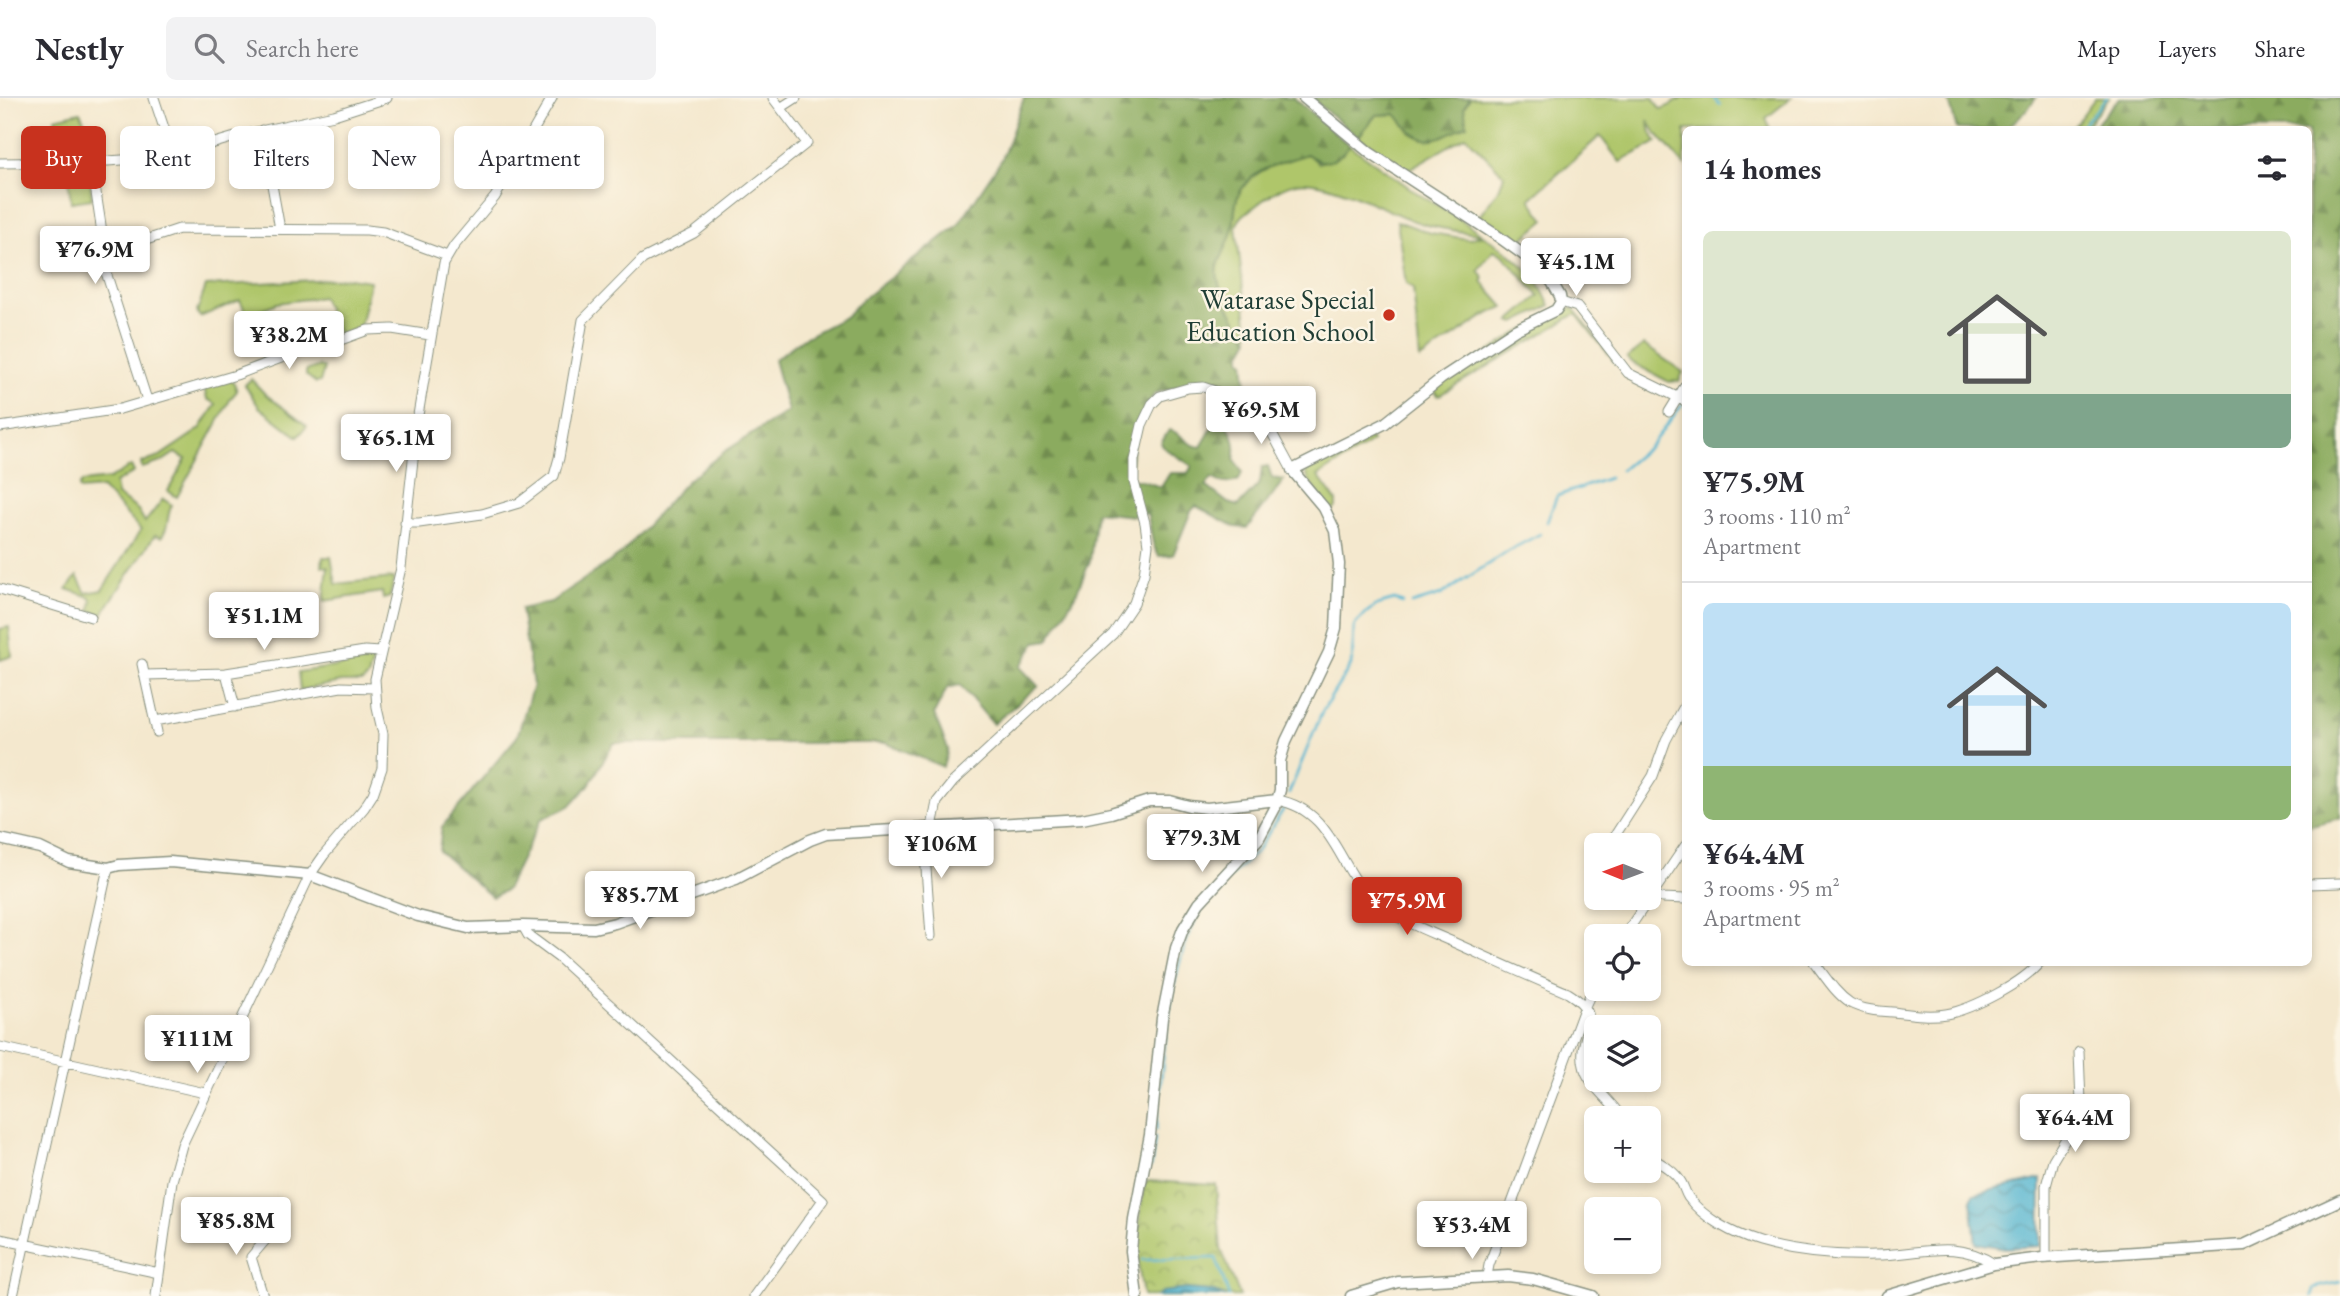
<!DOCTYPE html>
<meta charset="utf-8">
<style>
:root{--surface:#fff;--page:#f2f2f3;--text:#2b2b33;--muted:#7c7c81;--line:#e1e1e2;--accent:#c8321e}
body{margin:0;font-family:"EB Garamond",serif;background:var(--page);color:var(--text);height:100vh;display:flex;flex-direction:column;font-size:26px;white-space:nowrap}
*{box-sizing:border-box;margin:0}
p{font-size:23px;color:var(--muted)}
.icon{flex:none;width:38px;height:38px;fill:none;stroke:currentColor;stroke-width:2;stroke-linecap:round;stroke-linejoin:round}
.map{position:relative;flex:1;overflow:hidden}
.details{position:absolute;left:1682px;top:28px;width:630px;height:840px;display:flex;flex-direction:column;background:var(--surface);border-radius:10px;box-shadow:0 4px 10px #0003}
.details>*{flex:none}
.hud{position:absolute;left:21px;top:28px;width:665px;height:63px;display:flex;gap:14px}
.needle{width:46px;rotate:271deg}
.buttons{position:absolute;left:1584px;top:735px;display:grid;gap:14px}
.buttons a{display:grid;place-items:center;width:77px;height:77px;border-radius:10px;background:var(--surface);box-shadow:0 4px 10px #0003;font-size:35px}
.price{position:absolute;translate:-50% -60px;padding:0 16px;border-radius:7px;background:#fff;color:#222;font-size:23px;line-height:46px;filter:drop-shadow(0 2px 4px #0008)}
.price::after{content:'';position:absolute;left:50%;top:42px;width:21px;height:16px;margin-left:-10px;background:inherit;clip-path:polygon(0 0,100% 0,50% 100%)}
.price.active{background:var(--accent);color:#fff}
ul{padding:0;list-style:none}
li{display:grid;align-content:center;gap:14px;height:371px;padding:0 21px}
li+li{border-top:2px solid var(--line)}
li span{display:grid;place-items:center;height:217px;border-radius:10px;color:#555}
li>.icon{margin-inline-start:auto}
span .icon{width:126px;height:126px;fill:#fffc;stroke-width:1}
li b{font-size:30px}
h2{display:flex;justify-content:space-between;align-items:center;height:84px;padding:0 21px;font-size:30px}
.tag{padding:0 24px;border-radius:10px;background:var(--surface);box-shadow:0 4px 10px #0003;font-size:24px;line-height:63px}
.tag.active{background:var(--accent);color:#fff}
header{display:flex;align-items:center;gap:42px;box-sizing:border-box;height:98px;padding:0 35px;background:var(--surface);border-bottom:2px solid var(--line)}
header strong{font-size:33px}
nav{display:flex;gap:38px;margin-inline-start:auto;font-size:24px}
.search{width:490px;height:63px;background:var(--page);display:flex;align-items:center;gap:18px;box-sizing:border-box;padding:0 24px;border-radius:10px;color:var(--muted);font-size:26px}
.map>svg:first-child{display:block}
.grass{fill:#afc66b;stroke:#678250;stroke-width:2}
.forest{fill:url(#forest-firs);stroke:#55744a;stroke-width:2}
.wetland{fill:url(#wetland-marsh);stroke:#678250;stroke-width:2}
.park{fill:url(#park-crowns);stroke:#678250;stroke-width:2}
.water{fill:url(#water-waves);stroke:#397982;stroke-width:2}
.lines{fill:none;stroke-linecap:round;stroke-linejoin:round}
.stream{stroke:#53b5d1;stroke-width:2.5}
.minor-casing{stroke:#8a9281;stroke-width:11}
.tertiary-casing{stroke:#8a9281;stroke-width:13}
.minor{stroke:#fff;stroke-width:9}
.tertiary{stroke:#fff;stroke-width:10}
.poi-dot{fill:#c8321e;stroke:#fcf5e5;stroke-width:2.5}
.labels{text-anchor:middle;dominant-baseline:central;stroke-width:5;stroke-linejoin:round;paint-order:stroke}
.poi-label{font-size:28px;fill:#1f3d34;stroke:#fcf5e5;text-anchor:end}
</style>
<header>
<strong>Nestly</strong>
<div class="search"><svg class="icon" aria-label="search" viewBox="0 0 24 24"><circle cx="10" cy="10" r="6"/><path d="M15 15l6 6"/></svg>Search here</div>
<nav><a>Map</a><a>Layers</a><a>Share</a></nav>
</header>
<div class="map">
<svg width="2340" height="1198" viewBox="0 0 2340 1198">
<defs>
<pattern id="forest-firs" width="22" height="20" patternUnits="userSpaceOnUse" patternTransform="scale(1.75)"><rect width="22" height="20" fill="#8bab5f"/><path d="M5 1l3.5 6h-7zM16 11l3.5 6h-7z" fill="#718c4f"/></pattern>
<pattern id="wetland-marsh" width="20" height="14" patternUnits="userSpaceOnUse" patternTransform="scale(1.75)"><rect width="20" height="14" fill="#afc66b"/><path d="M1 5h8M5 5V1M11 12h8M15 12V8" fill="none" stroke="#8ea259"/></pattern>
<pattern id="park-crowns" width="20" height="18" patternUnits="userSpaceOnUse" patternTransform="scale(1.75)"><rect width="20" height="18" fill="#afc66b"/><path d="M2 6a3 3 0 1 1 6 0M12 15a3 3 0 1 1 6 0" fill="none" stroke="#8ea259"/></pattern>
<pattern id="water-waves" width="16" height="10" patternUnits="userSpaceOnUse" patternTransform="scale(1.75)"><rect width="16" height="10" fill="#53b5d1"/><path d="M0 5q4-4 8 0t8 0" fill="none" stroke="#4494aa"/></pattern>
</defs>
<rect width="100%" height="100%" fill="#fcf5e5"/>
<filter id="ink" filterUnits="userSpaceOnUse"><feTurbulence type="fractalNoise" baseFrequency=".0143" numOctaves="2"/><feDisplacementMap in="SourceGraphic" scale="14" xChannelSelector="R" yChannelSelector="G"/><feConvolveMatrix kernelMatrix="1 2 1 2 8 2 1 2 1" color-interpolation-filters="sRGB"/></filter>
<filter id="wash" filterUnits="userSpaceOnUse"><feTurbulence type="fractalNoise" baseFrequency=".00686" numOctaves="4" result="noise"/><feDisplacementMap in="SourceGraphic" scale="28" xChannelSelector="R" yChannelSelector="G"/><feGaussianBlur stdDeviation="1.57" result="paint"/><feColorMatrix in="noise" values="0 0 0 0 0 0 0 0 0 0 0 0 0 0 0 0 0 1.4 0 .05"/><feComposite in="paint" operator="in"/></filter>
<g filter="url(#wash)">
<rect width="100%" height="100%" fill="#f4e8ce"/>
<!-- grass -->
<path class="grass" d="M 1470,0 L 1653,0 L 1660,11 C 1670,9 1675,3 1684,0 L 1791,0 L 1766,20 L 1770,31 L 1685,32 L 1685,68 L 1655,34 L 1648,22 L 1651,35 L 1657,44 L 1620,64 L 1600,38 L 1530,101 L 1545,122 L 1518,145 L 1478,120 L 1500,89 L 1504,77 L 1466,38 L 1407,72 L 1358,39 L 1376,17 L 1397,16 L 1411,35 L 1423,41 L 1464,9 Z
M 80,14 L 101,59 L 63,60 L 55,20 Z
M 1349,47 L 1420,97 L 1454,117 L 1506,153 L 1536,179 L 1550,208 L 1515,225 L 1510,223 L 1539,198 L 1504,158 L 1494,152 L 1478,172 L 1484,180 L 1482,184 L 1504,209 L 1486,217 L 1420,261 L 1413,190 L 1406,186 L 1397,123 L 1431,135 L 1468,141 L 1483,137 C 1460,133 1436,131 1414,123 C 1384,112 1326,79 1296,85 C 1282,88 1269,97 1258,106 C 1249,113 1239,118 1236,129 L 1249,242 C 1237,224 1213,190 1218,168 C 1222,156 1229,145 1232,132 C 1235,122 1234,111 1237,100 C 1247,71 1281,65 1307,56 L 1319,65 L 1343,56 Z
M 67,70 L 89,70 L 92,101 L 71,104 Z
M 349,180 L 370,183 L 360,229 L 339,237 L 322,199 L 277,205 L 247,217 L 240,202 L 200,219 L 197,214 L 206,188 Z
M 1570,210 L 1573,210 L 1617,267 L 1577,217 L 1574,217 L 1438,298 L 1433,291 L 1516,236 Z
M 1644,247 L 1683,274 L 1679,283 L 1669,284 L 1631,264 L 1627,260 Z
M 319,268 L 324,270 L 320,284 L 316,285 L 306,277 L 306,273 Z
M 251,281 L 265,296 L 307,328 L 298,339 L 259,309 L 245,287 Z
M 230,282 L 234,285 L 237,293 L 231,300 L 177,399 L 168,393 L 186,361 L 175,355 L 161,364 L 142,370 L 141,365 L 157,360 L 200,331 L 216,306 L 207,301 L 204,290 Z
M 1369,339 L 1372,344 L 1318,378 L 1336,403 L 1336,409 L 1332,414 L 1309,383 L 1305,373 Z
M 131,368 L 134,374 L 115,385 L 117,397 L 138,412 L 145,424 L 163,401 L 172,407 C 166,417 170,430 161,439 L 155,437 L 102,516 L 90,513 L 92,502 L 90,499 L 67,491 L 77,478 L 86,495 L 102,492 L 141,432 L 102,390 L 80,392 L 79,389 L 82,384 L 109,381 Z
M 323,459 L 331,459 L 336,486 L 394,480 L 390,499 L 383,501 L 382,494 L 324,503 L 328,469 L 322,468 Z
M 9,529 L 12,558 L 0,562 L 0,531 Z
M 373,563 L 368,579 L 362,584 L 342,584 L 300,592 L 298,574 Z"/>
<!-- forest -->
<path class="forest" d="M 1024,0 L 1294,0 L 1349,47 C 1336,65 1325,69 1307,56 C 1281,65 1247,71 1237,101 C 1234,111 1235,122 1232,133 C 1229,145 1222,156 1218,168 C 1213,190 1237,224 1249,242 L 1241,256 L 1241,262 L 1244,263 L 1247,294 L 1241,299 L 1208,285 L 1198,284 L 1155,295 L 1146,308 L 1134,334 L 1129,382 L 1139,382 L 1161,389 L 1170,375 L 1188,375 L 1192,368 L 1164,350 L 1161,345 L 1169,332 C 1182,334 1188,349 1201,349 L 1219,318 C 1232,329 1238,346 1234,361 L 1242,374 L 1239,382 C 1229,387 1222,386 1212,380 L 1206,388 L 1228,405 L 1238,408 L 1260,385 L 1262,369 L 1268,368 L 1272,380 L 1284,382 L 1247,430 L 1235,429 L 1196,408 L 1191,413 L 1173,457 L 1159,458 C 1150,446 1152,430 1147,415 L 1134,418 L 1096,414 L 1090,463 L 1076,496 L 1048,542 L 1036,544 L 1020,569 L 1038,588 L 993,626 L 960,587 L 947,590 L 934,616 L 948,651 L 943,669 L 886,645 L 614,645 L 589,687 L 570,708 L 541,721 L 506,792 L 492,799 L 439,753 L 442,729 L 517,639 L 533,587 L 521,511 L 551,504 L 621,456 L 688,382 L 724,354 L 788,313 L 774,262 L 802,241 L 847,218 L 858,205 L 958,127 L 1002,61 Z
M 1311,0 L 1470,0 L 1464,9 L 1467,27 C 1430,45 1423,51 1396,16 L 1376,17 L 1358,39 Z
M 1948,0 L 2036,0 C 2007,38 2002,32 1957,31 Z
M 2119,0 L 2340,0 L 2340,720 L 2308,728 L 2308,32 L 2092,31 Z"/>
<!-- wetland -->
<path class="wetland" d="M 2095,0 L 2109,0 L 2084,31 L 2072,31 Z"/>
<!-- park -->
<path class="park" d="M 1149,1083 L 1216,1087 L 1221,1151 L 1240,1198 L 1143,1198 L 1136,1152 L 1144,1085 Z"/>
<!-- water -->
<path class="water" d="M 2041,1081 L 2040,1148 L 2005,1150 L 1976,1145 L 1971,1102 L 1974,1096 Z
M 1187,1191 L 1211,1193 L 1226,1198 L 1157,1198 L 1162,1194 Z"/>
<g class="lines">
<!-- stream -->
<path class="stream" d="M 1714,0 L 1720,7
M 2078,32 L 2107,0
M 1621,372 L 1651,347 L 1682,307
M 1547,424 L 1557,398 L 1609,380
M 1412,506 L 1441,497 L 1508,453 L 1540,436
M 1289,695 L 1323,612 L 1352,565 L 1354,528 L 1367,514 L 1377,507 L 1394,502 L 1403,505
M 1227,782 L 1257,753 L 1283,712
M 1156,1032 C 1164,962 1166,864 1206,805
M 1151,1069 L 1155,1039
M 1142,1162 L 1216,1160 L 1229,1198
M 2312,1198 L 2313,1190 L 2340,1184"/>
</g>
</g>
<g filter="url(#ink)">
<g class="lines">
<!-- minor casing -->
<g class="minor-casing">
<path id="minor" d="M 154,0 L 173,57
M 782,9 L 796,0
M 262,32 L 280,131
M 93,64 C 94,98 105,131 103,165 L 147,302
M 0,65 L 93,64 L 166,59 L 242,37 L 334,17 L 387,0
M 104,153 L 113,153 L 179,131 L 367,132 L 383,134 L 447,158
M 1561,204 L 1577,209 L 1628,275 L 1685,303
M 1669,314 L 1685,288
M 0,329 L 120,311 L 236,277 L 313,248 L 335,244 L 368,232 L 392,231 L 430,237
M 405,425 L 419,425 L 482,416 L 519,405 L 554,378 L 559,360 L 583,222 L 643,161 L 694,135 L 807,45 L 773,0
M 0,491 L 91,519
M 142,566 L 157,634
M 226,575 L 235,609
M 145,577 L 226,575 L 365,553 L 381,554
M 155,623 L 341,589 L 374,590
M 1277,702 C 1335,712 1338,773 1374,803 C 1397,822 1428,833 1455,845 C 1493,862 1530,879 1568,895 C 1609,920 1576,936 1584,968 C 1587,984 1606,999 1616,1012 L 1619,1020
M 932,729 L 937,704 L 953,684 L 1113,536 L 1134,505 L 1144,476 L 1148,447 L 1145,425 L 1134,384 L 1134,362 L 1142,327 L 1152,306 L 1160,298 L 1188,290 L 1203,289 L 1251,305 L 1258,309 L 1292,372
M 923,730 L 931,838
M 1609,747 L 1653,678 L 1666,642 L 1685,607
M 2308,786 L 2340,785
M 1652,796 L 1662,800 L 1685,801
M 1625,800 L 1643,807
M 523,828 L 528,837 L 559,860 L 823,1102 L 754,1198
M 1624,838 L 1685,748
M 1814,864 C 1825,878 1835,895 1850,905 C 1863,912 1877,913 1892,914 C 1910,916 1928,919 1946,916 C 1973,911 2023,885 2040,864
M 0,949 L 205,995
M 1648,1058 C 1660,1065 1674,1072 1681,1084 C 1684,1089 1685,1094 1688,1099 C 1704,1121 1733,1136 1759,1144 C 1796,1155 1837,1158 1875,1157 C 1918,1157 1955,1140 1994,1166
M 0,1141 L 159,1175
M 2046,1160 L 2046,1088 L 2053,1062 L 2077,1022 L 2081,1004 L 2079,954
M 1487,1178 L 1489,1167 L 1585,908 L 1596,885
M 13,1198 L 108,770
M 156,1198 L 172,1083 L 182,1047 L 310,777 L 324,757 L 364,710 L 373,696 L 382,670 L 383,636 L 377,610 L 375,581 L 401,470 L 418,317 L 444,165 L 454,148 L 495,99 L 552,0
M 263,1198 L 251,1159 L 274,1132"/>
</g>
<!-- tertiary casing -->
<g class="tertiary-casing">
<path id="tertiary" d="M 0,741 L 40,750 L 69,764 L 108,770 L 119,767 L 170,764 L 310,777 L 418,818 L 468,830 L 523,828 L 594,830 L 615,825 L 736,781 L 810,742 L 826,736 L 1082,721 L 1111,715 L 1149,703 L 1170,703 L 1189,708 L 1207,710 L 1277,702
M 1137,1198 L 1131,1153 L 1134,1121 L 1150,1037 L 1162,920 L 1176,850 L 1183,831 L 1199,805 L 1259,740 L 1275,710 L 1280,692 L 1280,663 L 1286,643 L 1329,554 L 1336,530 L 1339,466 L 1335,433 L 1324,410 L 1292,372 L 1384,326 L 1442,280 L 1515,232 L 1556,212 L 1561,204 L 1560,198 L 1552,184 L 1528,160 L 1496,137 L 1370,55 L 1304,0
M 1351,1198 L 1398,1184 L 1508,1178 L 1533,1181 L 1593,1198
M 1887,1198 L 1994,1166 L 2042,1160 L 2244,1147 L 2340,1102"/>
</g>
<!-- minor -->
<use href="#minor" class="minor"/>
<!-- tertiary -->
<use href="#tertiary" class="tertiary"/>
</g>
</g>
<!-- markers -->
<circle class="poi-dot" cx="1389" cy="217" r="7"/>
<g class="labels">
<!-- poi labels -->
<g class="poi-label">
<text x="1375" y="201">Watarase Special<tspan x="1375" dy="32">Education School</tspan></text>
</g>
</g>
</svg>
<div class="buttons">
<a><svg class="needle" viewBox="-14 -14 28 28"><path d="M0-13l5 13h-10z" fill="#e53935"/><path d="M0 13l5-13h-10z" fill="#7c7c81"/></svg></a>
<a><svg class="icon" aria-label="locate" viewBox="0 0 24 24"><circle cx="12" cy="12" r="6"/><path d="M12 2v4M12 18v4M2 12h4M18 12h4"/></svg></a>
<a><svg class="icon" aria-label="layers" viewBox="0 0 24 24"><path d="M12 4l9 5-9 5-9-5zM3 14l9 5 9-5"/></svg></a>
<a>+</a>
<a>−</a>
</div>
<b class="price" style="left:95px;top:188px">¥76.9M</b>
<b class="price" style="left:1576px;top:200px">¥45.1M</b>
<b class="price" style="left:289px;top:273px">¥38.2M</b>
<b class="price" style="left:1261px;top:348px">¥69.5M</b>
<b class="price" style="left:396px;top:376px">¥65.1M</b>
<b class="price" style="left:264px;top:554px">¥51.1M</b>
<b class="price" style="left:1202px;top:776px">¥79.3M</b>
<b class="price" style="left:941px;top:782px">¥106M</b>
<b class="price" style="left:640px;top:833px">¥85.7M</b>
<b class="price active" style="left:1407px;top:839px">¥75.9M</b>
<b class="price" style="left:197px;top:977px">¥111M</b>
<b class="price" style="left:2075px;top:1056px">¥64.4M</b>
<b class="price" style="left:236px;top:1159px">¥85.8M</b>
<b class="price" style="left:1472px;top:1163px">¥53.4M</b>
<div class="hud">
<a class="tag active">Buy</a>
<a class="tag">Rent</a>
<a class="tag">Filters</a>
<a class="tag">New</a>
<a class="tag">Apartment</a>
</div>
<section class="details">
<h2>14 homes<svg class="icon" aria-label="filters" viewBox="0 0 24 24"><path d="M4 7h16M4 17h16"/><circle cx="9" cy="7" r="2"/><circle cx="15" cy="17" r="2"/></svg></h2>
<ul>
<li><span style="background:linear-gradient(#dfe7d0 75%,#7fa58c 0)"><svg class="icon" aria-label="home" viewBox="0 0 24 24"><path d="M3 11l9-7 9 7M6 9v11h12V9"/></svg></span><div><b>¥75.9M</b><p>3 rooms · 110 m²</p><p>Apartment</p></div></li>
<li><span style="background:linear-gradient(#bfe0f5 75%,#8fb573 0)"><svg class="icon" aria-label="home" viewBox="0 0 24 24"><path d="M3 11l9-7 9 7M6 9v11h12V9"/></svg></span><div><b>¥64.4M</b><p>3 rooms · 95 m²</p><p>Apartment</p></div></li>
</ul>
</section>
</div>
